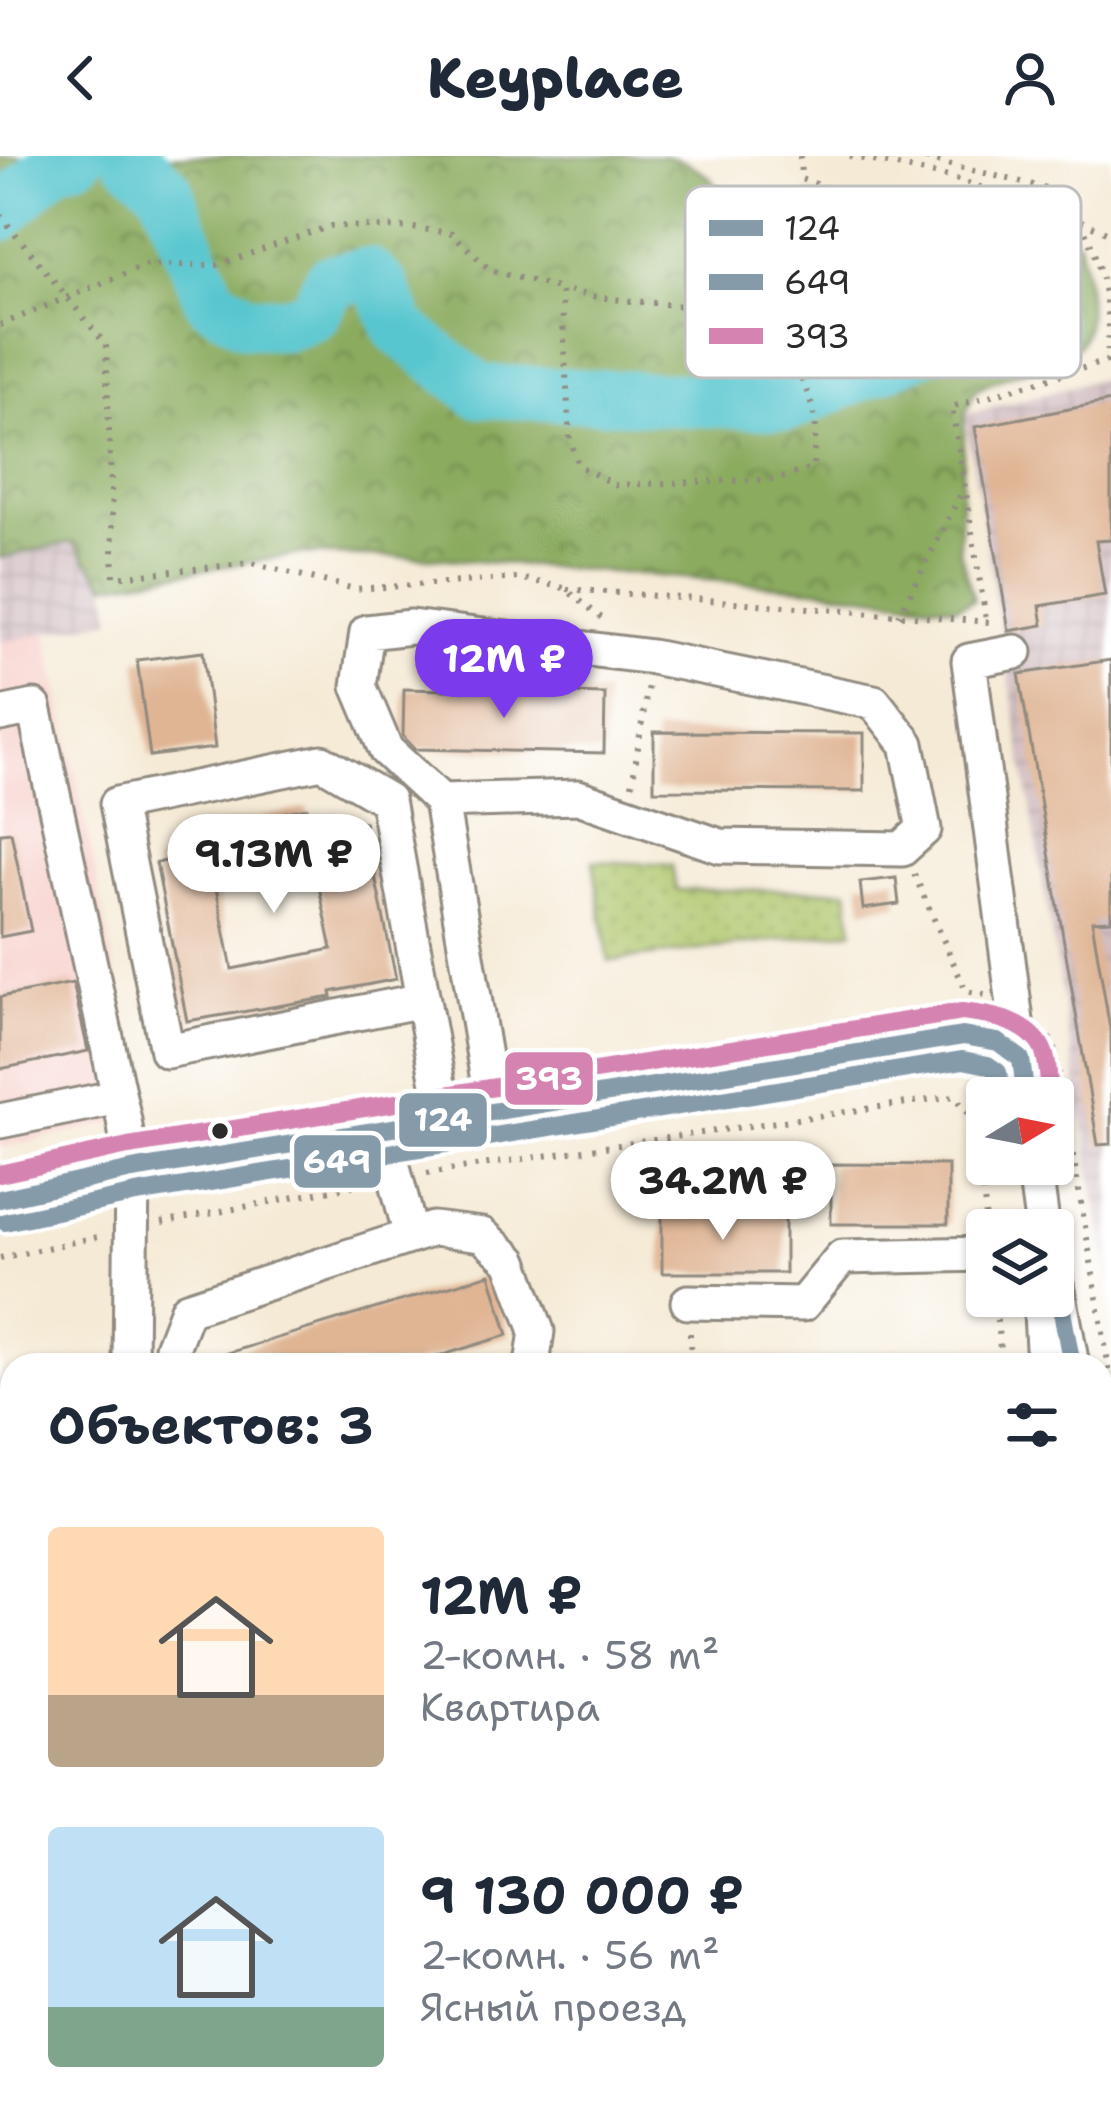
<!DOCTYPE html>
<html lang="ru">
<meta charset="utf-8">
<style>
:root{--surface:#fff;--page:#f2f2f3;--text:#1f2937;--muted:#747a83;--accent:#7c3aed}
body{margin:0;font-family:"Shantell Sans",sans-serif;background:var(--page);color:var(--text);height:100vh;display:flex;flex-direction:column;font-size:45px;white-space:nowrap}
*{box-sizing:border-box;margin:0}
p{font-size:39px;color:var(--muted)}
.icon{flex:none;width:66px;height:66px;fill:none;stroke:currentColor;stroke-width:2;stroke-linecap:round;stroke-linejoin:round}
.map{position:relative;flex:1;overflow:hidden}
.side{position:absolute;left:0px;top:1197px;width:1113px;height:768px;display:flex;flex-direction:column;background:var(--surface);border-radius:36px 36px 0 0;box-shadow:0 3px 9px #0004}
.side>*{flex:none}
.needle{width:78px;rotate:80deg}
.fabs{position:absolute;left:966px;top:921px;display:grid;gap:24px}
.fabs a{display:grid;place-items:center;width:108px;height:108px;border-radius:12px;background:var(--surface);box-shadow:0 3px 9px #0004;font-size:60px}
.price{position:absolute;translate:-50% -102px;padding:0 27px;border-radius:42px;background:#fff;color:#222;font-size:39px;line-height:78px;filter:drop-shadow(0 3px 6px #0008)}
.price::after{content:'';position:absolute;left:50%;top:72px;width:36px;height:27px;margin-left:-18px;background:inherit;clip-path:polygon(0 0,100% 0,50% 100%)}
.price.active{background:var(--accent);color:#fff}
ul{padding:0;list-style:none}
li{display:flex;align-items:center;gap:36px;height:300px;padding:0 48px}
li span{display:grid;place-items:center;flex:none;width:336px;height:240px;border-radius:12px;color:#555}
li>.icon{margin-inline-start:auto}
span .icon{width:144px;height:144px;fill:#fffc;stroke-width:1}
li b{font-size:51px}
h2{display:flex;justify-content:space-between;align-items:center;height:144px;padding:0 48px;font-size:51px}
header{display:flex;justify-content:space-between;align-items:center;height:156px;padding:0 48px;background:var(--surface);font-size:54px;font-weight:800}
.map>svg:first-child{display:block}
.built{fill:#f7d0cb}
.industrial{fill:url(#industrial-grid)}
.green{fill:url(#green-dots);stroke:#6d784b;stroke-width:3}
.forest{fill:url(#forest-crowns);stroke:#5b6b45;stroke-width:3}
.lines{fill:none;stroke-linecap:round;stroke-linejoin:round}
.river{stroke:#59c6cf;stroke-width:54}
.building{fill:#e0b594;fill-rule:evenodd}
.minor-casing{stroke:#908a80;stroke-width:39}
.path{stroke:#908a80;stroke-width:6;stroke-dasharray:3 9;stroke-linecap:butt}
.minor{stroke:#fff;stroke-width:33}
.bus-1-casing{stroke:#fff;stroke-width:27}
.bus-2-casing{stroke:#fff;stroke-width:27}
.bus-3-casing{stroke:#fff;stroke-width:27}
.bus-1{stroke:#869baa;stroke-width:18}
.bus-2{stroke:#869baa;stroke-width:18}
.bus-3{stroke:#d584b1;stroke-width:18}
.bus-dot{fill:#2b2b2b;stroke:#fff;stroke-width:4.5}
.key{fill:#fff;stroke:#bfbfbf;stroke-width:3}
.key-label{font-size:33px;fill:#2b2b2b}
.line-badge{stroke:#fff;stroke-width:4.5}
.badge-label{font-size:33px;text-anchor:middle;font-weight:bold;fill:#fff}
</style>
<header><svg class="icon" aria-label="back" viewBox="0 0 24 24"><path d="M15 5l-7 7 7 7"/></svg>Keyplace<svg class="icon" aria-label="person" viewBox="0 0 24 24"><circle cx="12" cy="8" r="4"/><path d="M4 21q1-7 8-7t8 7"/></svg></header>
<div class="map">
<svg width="1111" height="1965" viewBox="0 0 1111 1965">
<defs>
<pattern id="industrial-grid" width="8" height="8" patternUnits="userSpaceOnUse" patternTransform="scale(3)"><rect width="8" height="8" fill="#d2bec2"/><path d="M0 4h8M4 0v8" fill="none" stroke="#b4a3a7"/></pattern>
<pattern id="green-dots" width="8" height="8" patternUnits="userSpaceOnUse" patternTransform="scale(3)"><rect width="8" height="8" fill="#afc66b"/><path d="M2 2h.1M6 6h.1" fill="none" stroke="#97aa5d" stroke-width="1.8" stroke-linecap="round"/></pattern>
<pattern id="forest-crowns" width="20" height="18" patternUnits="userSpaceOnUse" patternTransform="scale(3)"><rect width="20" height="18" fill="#8bab5f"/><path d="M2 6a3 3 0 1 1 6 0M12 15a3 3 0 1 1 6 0" fill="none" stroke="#728b4f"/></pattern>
</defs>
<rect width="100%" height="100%" fill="#fff"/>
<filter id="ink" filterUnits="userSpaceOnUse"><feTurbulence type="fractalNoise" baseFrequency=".00833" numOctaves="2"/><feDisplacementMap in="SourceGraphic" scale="24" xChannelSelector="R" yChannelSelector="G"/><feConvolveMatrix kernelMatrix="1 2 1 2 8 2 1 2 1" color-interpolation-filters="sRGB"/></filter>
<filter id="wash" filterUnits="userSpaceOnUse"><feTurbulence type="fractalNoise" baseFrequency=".004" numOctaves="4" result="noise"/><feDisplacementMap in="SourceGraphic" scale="48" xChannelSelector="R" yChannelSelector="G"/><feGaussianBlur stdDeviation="2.7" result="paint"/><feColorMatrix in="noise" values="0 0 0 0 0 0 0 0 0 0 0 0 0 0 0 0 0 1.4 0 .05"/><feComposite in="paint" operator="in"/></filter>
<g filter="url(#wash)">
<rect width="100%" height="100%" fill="#f5ead5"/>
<!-- built -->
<path class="built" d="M 47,475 L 144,960 L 0,992 L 0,486 Z
M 0,1490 L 12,1490 L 12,1952 L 0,1952 Z"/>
<!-- industrial -->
<path class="industrial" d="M 1111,220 L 1111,1132 L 965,259 Z
M 73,386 L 106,429 L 113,463 L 0,486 L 0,402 Z"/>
<!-- green -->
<path class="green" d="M 593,705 L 672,709 L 676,734 L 848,734 L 853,775 L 609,805 Z
M 1101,1468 L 1111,1529 L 1111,1734 L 1101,1732 Z
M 1111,1795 L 1111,1965 L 1093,1965 L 1093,1953 L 1101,1953 L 1101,1802 Z"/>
<!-- forest -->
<path class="forest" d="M 0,0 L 663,0 C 700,6 717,26 736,56 L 811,40 L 944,75 L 1021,67 L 1048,69 L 1079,86 C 1086,124 1105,188 1056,205 C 1026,215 1003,219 975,234 L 965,259 L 959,392 L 974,444 L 955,451 L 817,433 L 437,402 L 301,398 L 106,429 L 73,386 L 0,402 Z"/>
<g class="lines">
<!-- river -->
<path class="river" d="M 128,0 L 165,32 L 211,144 L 247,165 L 286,168 L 314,157 L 330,125 L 368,118 L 382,131 L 400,173 L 479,235 L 791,248 L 963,175 L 1047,175
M 0,59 L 55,6 L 78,0"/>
</g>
<g id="blocks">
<!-- building -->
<path class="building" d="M 1111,245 L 1111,384 L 1096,385 L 1105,439 L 1040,450 L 1043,469 L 1009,475 L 975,271 Z
M 203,496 L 215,592 L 150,600 L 137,504 Z
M 1111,504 L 1111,764 L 1092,765 L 1111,879 L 1111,988 L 1098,989 L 1019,518 Z
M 404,533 L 605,538 L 604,597 L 415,593 L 403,580 Z
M 654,576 L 864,577 L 864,635 L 654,634 Z
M 307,652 L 311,676 L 364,666 L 396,823 L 331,836 L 332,841 L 187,865 L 156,707 L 205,697 L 200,673 ZM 313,702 L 332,793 L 232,813 L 214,722 Z
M 11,676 L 31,775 L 0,781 L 0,677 Z
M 896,722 L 899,748 L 863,753 L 860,726 Z
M 73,827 L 88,895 L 0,913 L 0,841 Z
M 831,1008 L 948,1009 L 948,1068 L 831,1068 Z
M 662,1057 L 785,1058 L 785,1117 L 662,1117 Z
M 490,1118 L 508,1179 L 410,1209 L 209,1209 L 208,1203 Z"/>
</g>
</g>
<g filter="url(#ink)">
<use href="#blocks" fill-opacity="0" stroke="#908a80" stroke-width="3"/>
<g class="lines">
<!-- minor casing -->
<g class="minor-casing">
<path id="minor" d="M 1015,496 L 969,505 L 1021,903
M 0,558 L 34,551 L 124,964 L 132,1014 L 130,1209
M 441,645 L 578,641 L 720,690 L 902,693 L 924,673 L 907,588 L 874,546 L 652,501 L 411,471 L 367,476 L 359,530 L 386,594 L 441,645 L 493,954
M 423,844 L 167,895 L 117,648 L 322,606 L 387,644 L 444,961
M 0,965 L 118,941
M 383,972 L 411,1080
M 1034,1008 L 1043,1074
M 0,1043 L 132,1014 L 963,880 L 998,886 L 1021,903 L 1026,942
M 1053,1107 L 1072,1209
M 1040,1140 L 1044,1209
M 688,1146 L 803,1148 L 842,1101 L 987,1098
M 173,1209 L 172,1192 L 187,1153 L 433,1073 L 482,1079 L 511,1105 L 537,1175 L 532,1209
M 1101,1378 L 1111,1436
M 1101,1746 L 1111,1750
M 1101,1789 L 1111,1780
M 358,1953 L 530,1959 L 530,1965
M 665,1953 L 666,1965
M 930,1953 L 930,1965
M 1010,1953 L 1011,1965
M 1082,1953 L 1082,1965
M 140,1965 L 140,1953"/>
</g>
<!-- path -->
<path class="path" d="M 800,0 L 801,23 L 932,66 L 1037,51
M 850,0 L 953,22 L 1080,64 C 1104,115 1111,149 1107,205 L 952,251 L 987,470
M 914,0 L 1054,34
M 0,59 L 106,189 L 114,421 L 252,407 L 355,433 L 520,422 L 564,432 L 603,463
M 1081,65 L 1111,78
M 0,169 L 146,109 L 217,109 L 331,70 L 413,72 L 452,77 L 490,114 L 561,133 L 570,283 L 578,309 L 614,329 L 779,323 L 813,311 C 813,296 817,279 815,264 C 811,237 786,182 761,170 C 701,141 625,152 561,133
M 567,433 L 989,466
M 899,460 L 964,332
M 632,629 L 648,529
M 914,718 L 966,835 L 986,839
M 1049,882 L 1054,887 L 1111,1224
M 427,1017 L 955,940 L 979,971 L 986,1069
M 162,1067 L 367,1027
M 0,1102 L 102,1080
M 994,1140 L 1002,1209
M 690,1177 L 691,1209
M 797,1953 L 799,1965"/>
<!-- minor -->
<use href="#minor" class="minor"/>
<!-- bus-1 casing -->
<g class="bus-1-casing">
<path id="bus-1" d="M 0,1043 L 132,1014 L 963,880 L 998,886 L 1021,903 L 1026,942
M 1053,1107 L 1072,1209"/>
</g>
<!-- bus-2 casing -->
<g class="bus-2-casing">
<path id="bus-2" d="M 5,1066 L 136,1038 L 963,904 L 988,909 L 998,916 L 1002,942"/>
</g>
<!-- bus-3 casing -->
<g class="bus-3-casing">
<path id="bus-3" d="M 0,1018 L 128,990 L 962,856 C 989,859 1025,864 1041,890 C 1049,903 1048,925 1050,939"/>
</g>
<!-- bus-1 -->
<use href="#bus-1" class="bus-1"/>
<!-- bus-2 -->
<use href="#bus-2" class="bus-2"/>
<!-- bus-3 -->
<use href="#bus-3" class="bus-3"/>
</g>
</g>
<!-- markers -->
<circle class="bus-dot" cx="220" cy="975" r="10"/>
<!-- legend -->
<rect x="685" y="30" width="396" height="192" rx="18" class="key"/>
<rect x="709" y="64" width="54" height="16" fill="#869baa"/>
<rect x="709" y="118" width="54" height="16" fill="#869baa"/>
<rect x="709" y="172" width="54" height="16" fill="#d584b1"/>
<g class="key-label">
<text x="784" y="84">124</text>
<text x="784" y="138">649</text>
<text x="784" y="192">393</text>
</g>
<g class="line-badge">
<rect x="503" y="894" width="92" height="57" rx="12" fill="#d584b1"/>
<rect x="397" y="935" width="92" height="58" rx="12" fill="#869baa"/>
<rect x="292" y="977" width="91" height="57" rx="12" fill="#869baa"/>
</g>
<g class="badge-label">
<text x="549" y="934">393</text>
<text x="443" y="975">124</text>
<text x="337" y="1017">649</text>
</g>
</svg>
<div class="fabs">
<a><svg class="needle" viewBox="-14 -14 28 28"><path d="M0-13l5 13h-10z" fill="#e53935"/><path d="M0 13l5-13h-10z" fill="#747a83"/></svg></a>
<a><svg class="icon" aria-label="layers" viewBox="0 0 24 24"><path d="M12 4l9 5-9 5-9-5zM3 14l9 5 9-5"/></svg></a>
</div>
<b class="price active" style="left:504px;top:565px">12M ₽</b>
<b class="price" style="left:274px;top:760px">9.13M ₽</b>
<b class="price" style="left:723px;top:1087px">34.2M ₽</b>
<section class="side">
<h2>Объектов: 3<svg class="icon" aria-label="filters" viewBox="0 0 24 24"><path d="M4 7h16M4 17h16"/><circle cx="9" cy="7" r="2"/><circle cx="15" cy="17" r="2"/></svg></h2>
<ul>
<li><span style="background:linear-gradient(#ffd9b3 70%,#b9a48a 0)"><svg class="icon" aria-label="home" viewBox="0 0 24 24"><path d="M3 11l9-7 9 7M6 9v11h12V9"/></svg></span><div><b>12M ₽</b><p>2-комн. · 58 m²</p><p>Квартира</p></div></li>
<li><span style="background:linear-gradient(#bfe0f5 75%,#7fa58c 0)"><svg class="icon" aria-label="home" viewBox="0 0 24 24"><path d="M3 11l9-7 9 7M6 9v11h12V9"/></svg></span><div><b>9 130 000 ₽</b><p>2-комн. · 56 m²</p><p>Ясный проезд</p></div></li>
</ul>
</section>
</div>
